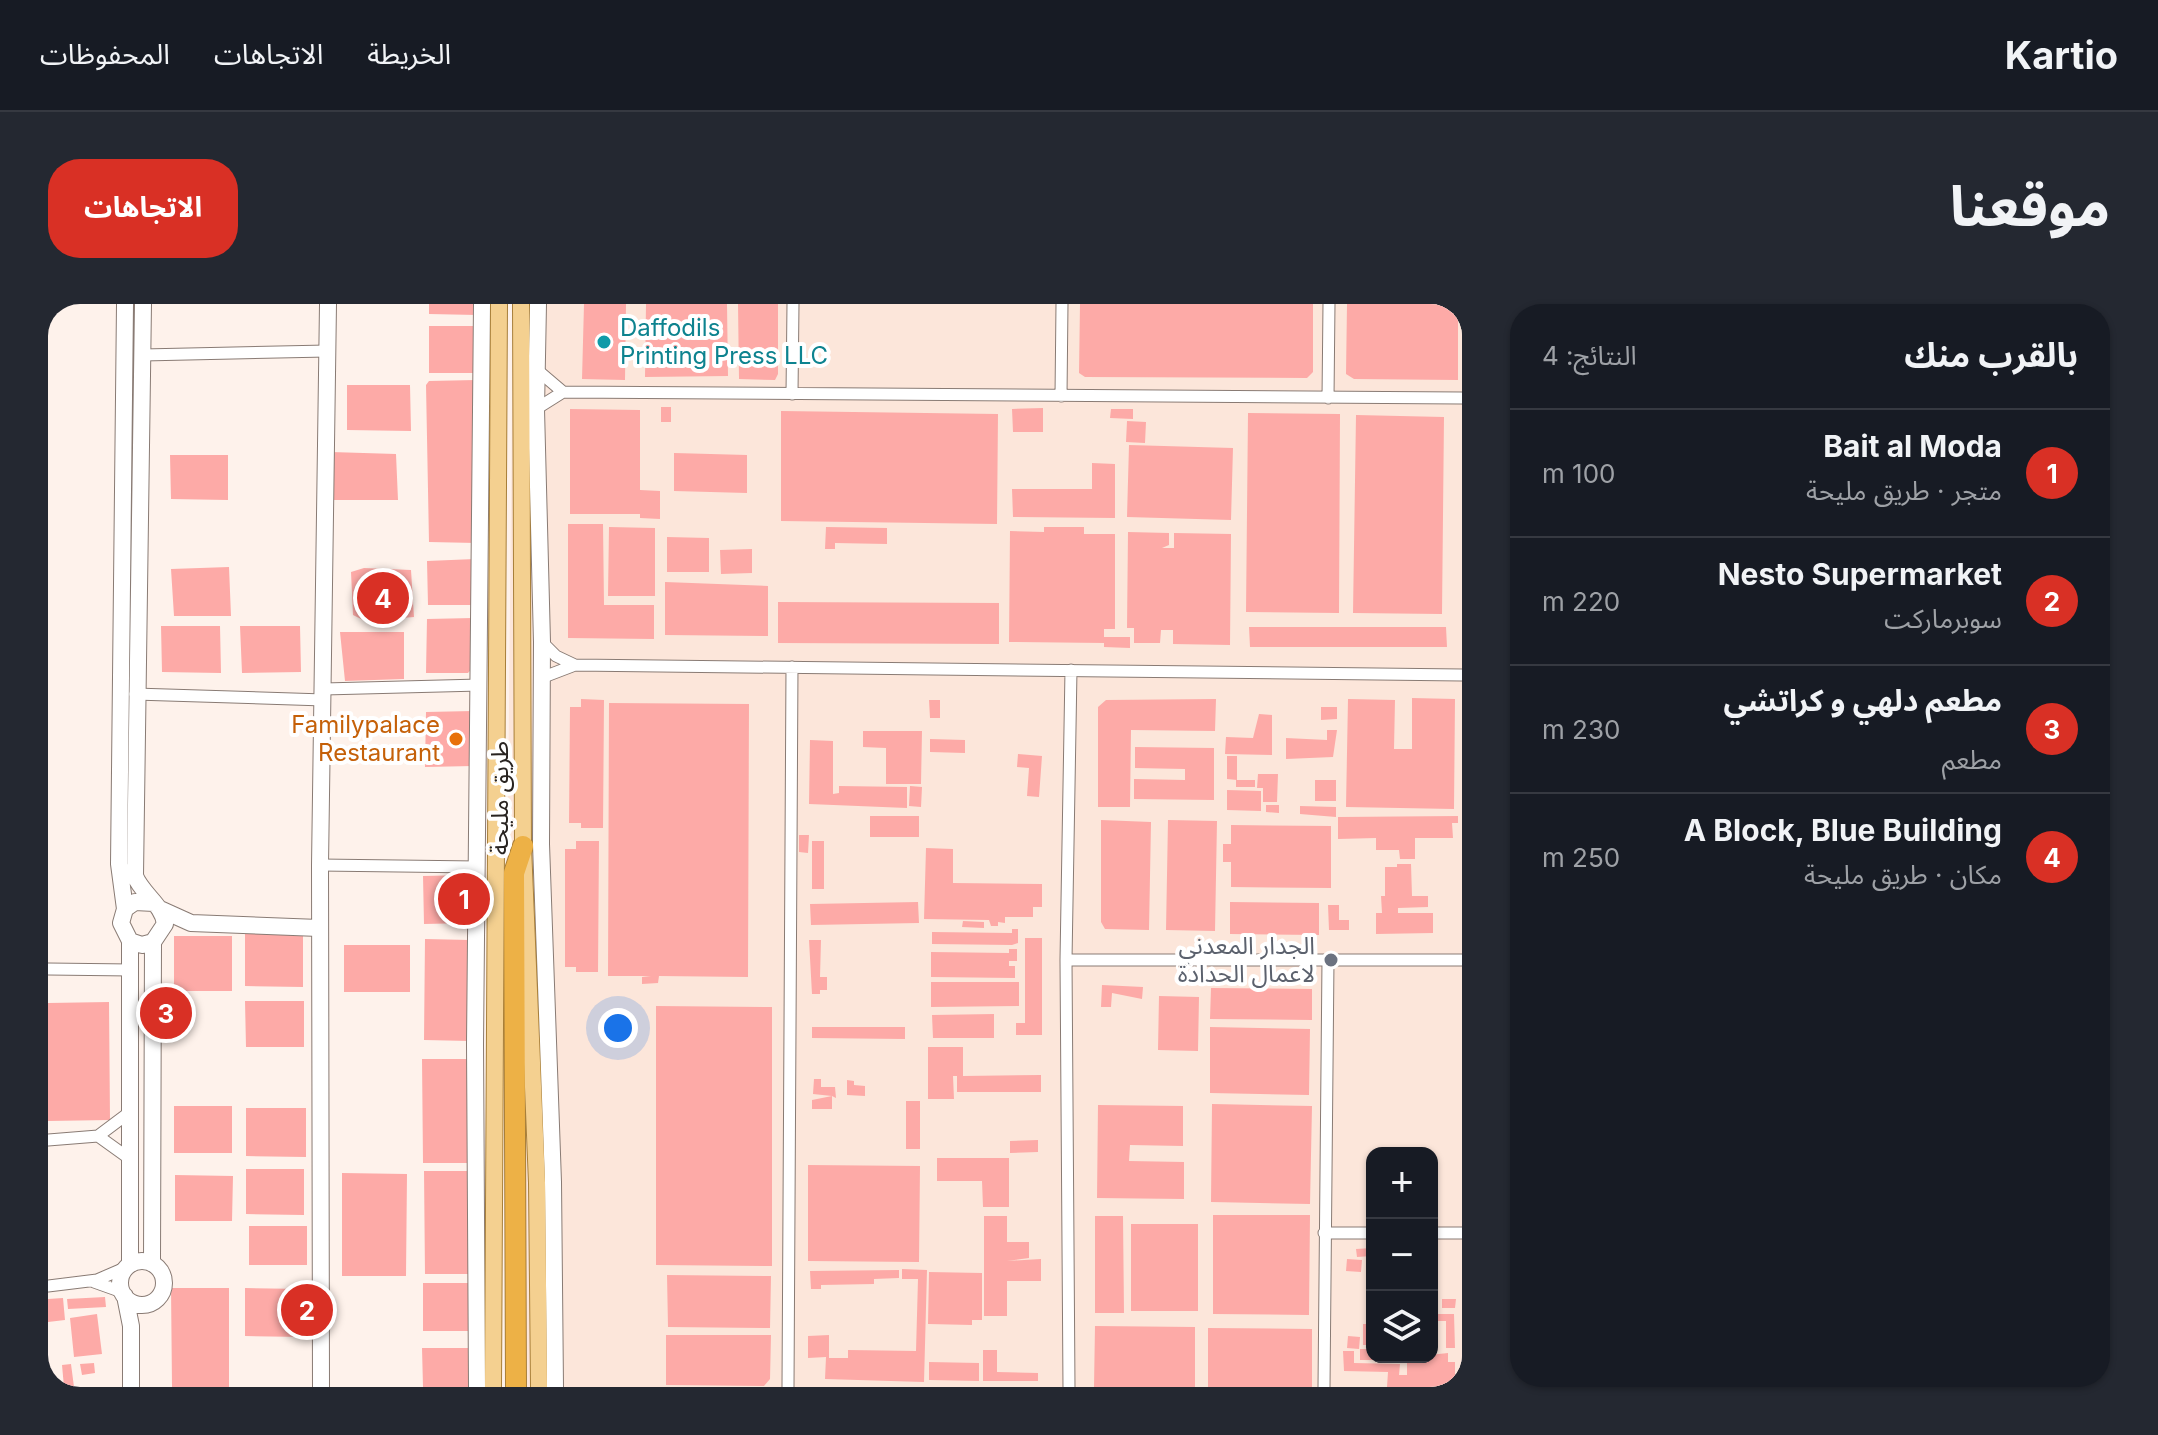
<!DOCTYPE html>
<html lang="ar">
<head>
<meta charset="utf-8">
<style>
  body { margin:0; font-family:Inter,"Noto Sans Arabic",sans-serif; background:#242831; color:#f1f3f6; direction:rtl }
  .controls { position:absolute; right:24px; bottom:24px; display:grid; overflow:hidden; border-radius:16px; box-shadow:0 2px 6px #0004 }
  .controls button { width:72px; height:72px; display:grid; place-items:center; padding:0; border:0; border-bottom:2px solid #363941; background:#171b24; color:#f1f3f6; font:40px sans-serif }
  .you { position:absolute; left:570px; top:724px; width:28px; height:28px; margin:-20px; border:6px solid #fff; border-radius:50%; background:#1a73e8; box-shadow:0 0 0 12px #1a73e833 }
  .badge { display:grid; place-items:center; width:52px; height:52px; border-radius:50%; background:#d93025; color:#fff; font-size:26px; font-weight:700 }
  .pin { position:absolute; translate:-50% -50%; border:4px solid #fff; box-shadow:0 2px 8px #0006 }
  .list { margin:0; padding:0; list-style:none }
  h2 { display:flex; justify-content:space-between; align-items:center; height:104px; margin:0; padding:0 32px; font-size:34px }
  h2 small { font-size:26px; font-weight:400; color:#9ea1a6 }
  .list li { display:grid; grid-template-columns:52px 1fr auto; gap:24px; align-items:center; box-sizing:border-box; height:128px; padding:0 32px; border-top:2px solid #363941 }
  .list b { display:block; font-size:30px; white-space:nowrap }
  .list p { margin:0; font-size:26px; white-space:nowrap; color:#9ea1a6 }
  .list em { font-size:26px; font-style:normal; color:#9ea1a6 }
  .icon { flex:none; width:44px; height:44px; fill:none; stroke:currentColor; stroke-width:2; stroke-linecap:round; stroke-linejoin:round }
  .map { position:relative; flex:none; width:1414px; height:1083px; overflow:hidden; direction:ltr; border-radius:32px }
  header { display:flex; align-items:center; gap:48px; box-sizing:border-box; height:112px; padding:0 40px; background:#171b24; border-bottom:2px solid #363941 }
  header strong { font-size:38px }
  nav { display:flex; gap:44px; margin-inline-start:auto; font-size:28px }
  .intro { display:flex; align-items:center; justify-content:space-between; box-sizing:border-box; height:192px; padding:0 48px }
  h1 { margin:0; font-size:56px }
  .button { padding:20px 36px; border-radius:32px; background:#d93025; color:#fff; font-size:28px; font-weight:700 }
  main { display:flex; gap:48px; padding:0 48px }
  aside { flex:1; background:#171b24; border-radius:32px; box-shadow:0 2px 6px #0004 }
  .map>svg:first-child { display:block }
  .built { fill:#fce6da; fill-rule:evenodd }
  .building { fill:#fdaaa7 }
  .lines { fill:none; stroke-linecap:round; stroke-linejoin:round }
  .street-casing { stroke:#897b74; stroke-width:13 }
  .secondary-casing { stroke:#897b74; stroke-width:18 }
  .primary-casing { stroke:#a87f39; stroke-width:18 }
  .highway-casing { stroke:#a87f39; stroke-width:22 }
  .street { stroke:#fff; stroke-width:11 }
  .secondary { stroke:#fff; stroke-width:16 }
  .primary { stroke:#f4d090; stroke-width:16 }
  .highway { stroke:#edb146; stroke-width:20 }
  .culture-dot { fill:#0f9aa8; stroke:#fff; stroke-width:3 }
  .food-dot { fill:#e8710a; stroke:#fff; stroke-width:3 }
  .worship-dot { fill:#6b7280; stroke:#fff; stroke-width:3 }
  .labels { text-anchor:middle; stroke-width:8; stroke-linejoin:round; paint-order:stroke }
  .culture-label { font-size:24px; fill:#0d838f; stroke:#fff; text-anchor:start }
  .food-label { font-size:24px; fill:#c56008; stroke:#fff; text-anchor:end }
  .street-label { font-size:24px; fill:#282320; stroke:#fff }
  .worship-label { font-size:24px; fill:#5b616d; stroke:#fff; text-anchor:end }
</style>
</head>
<body>
<header>
<strong>Kartio</strong>
<nav><a>الخريطة</a><a>الاتجاهات</a><a>المحفوظات</a></nav>
</header>
<div class="intro"><h1>موقعنا</h1><a class="button">الاتجاهات</a></div>
<main>
<aside>
<h2>بالقرب منك<small>النتائج: 4</small></h2>
<ul class="list">
<li><span class="badge">1</span><div><b>Bait al Moda</b><p>متجر · طريق مليحة</p></div><em>100 m</em></li>
<li><span class="badge">2</span><div><b>Nesto Supermarket</b><p>سوبرماركت</p></div><em>220 m</em></li>
<li><span class="badge">3</span><div><b>مطعم دلهي و كراتشي</b><p>مطعم</p></div><em>230 m</em></li>
<li><span class="badge">4</span><div><b>A Block, Blue Building</b><p>مكان · طريق مليحة</p></div><em>250 m</em></li>
</ul>
</aside>
<div class="map">
<svg width="1414" height="1083" viewBox="0 0 1414 1083">
  <rect width="100%" height="100%" fill="#fef2eb"/>
  <path class="built" d="M465,0H1414V1083H463L459,604ZM1324,849H1384V1053H1324Z"/>
  <path class="building" d="M381,0H429V11L381,10Z
    M536,0H578L577,76L534,75Z
    M598,0H679L680,72L597,73Z
    M690,0H730V70L727,76L691,75Z
    M1032,0H1265V68L1259,74L1037,73L1031,69Z
    M1299,0H1410V76L1306,75L1298,70Z
    M381,22H428V69H381Z
    M428,76V239L381,238L378,81L381,77Z
    M299,81H362L363,127L299,126Z
    M613,103H623V118H613Z
    M995,104V128H965L964,105Z
    M522,105L592,106V186L612,187V215L592,214V210H522Z
    M1063,105H1085V115L1062,114Z
    M733,107L950,110L949,220L733,217Z
    M1200,109L1292,110L1291,309L1198,308Z
    M1308,111L1396,113L1394,310L1305,309Z
    M1079,117L1098,118L1097,139L1078,138Z
    M1081,141L1185,144L1183,216L1079,213Z
    M283,148L348,150L350,196H283Z
    M626,149L699,151V189L626,187Z
    M122,151H180V196L123,195Z
    M1044,159L1067,160V214L965,213L964,185H1044Z
    M520,220H555L556,301H606V335L520,334Z
    M561,223L607,224V292H560Z
    M778,223L839,224V240L787,239V245H777Z
    M996,223H1036V230H1067V325H1056V333H1082V344L1056,343V339L961,338L962,227L996,228Z
    M1080,228L1121,229V241L1114,244H1126V229L1183,230L1182,341L1125,340V326H1113L1112,339H1086V324H1079Z
    M619,233L661,234V268H619Z
    M704,245V269L673,270L672,246Z
    M427,255L429,301H380L379,257Z
    M181,263L183,312H126L123,265Z
    M316,264L363,266L366,313L317,317L305,311L303,268Z
    M617,278L720,282V332L617,331Z
    M730,298L951,299V340L730,339Z
    M425,314L427,361L420,369H378L379,315Z
    M113,322H172L173,369L114,368Z
    M192,322H252L253,368L194,369Z
    M1201,323H1398L1399,343H1202Z
    M292,328H356V375L297,377Z
    M1364,394L1407,395L1406,505L1298,503L1300,395L1347,396L1346,445H1364Z
    M533,395L556,396L555,524H533V519H521L522,403H533Z
    M1168,395L1167,427L1083,426L1082,503H1050V403L1058,396Z
    M881,396H892V414H882Z
    M561,399L701,400L700,673L611,672L610,679L594,680V673L603,672H560Z
    M1273,403H1289V415L1273,416Z
    M425,407V462L377,463L378,408Z
    M1211,410L1224,411V451L1177,450L1178,433L1205,434Z
    M1279,426H1289L1285,453L1238,455V434L1279,436Z
    M815,427H874L873,480H838V444L815,443Z
    M882,435L917,436V449L882,448Z
    M762,436L785,437V490L791,489V482L859,483V504L761,500Z
    M1087,443L1166,444V496L1086,495V475L1137,476V465L1087,464Z
    M970,450L994,452L991,493L979,492L981,464L969,463Z
    M1179,452H1189V476L1179,475Z
    M1210,470H1230L1229,498H1215V484H1209Z
    M1188,476H1207V483H1188Z
    M1267,476H1288V497H1267Z
    M862,482L874,483L873,503L861,502Z
    M1179,486L1213,487V507L1179,506Z
    M1218,501H1231V509L1218,508Z
    M1252,502L1288,503V513L1252,510Z
    M822,512H871V533H822Z
    M1410,512V519H1404L1405,534H1367V555H1352L1351,546H1328V534L1290,535V513Z
    M1053,516L1103,518L1101,626L1057,625L1053,618Z
    M1120,516L1169,517L1167,627L1118,626Z
    M1183,521L1283,522V584L1183,583V558H1175V540H1183Z
    M751,531H761L760,549L751,548Z
    M528,537H551L550,668H528V663H517V545H528Z
    M764,537H776V585H764Z
    M878,544L905,545V579L994,580V603H985V613H957V619L950,618V622H943L941,616L876,615Z
    M1349,560H1363L1364,592H1380V603L1350,604V609H1385V629L1328,630V609H1334L1333,592H1337V563H1349Z
    M421,571L422,619L376,620L375,572Z
    M870,598L871,619L763,621L762,600Z
    M1182,598L1271,599V631L1182,630Z
    M1280,601H1291V616H1301V626H1281Z
    M915,617L936,618V624L914,623Z
    M964,625H970V639L964,641L884,640V628L964,629Z
    M197,627L255,628V683L197,682Z
    M126,632H184V687H126Z
    M977,634H994V731H968V719H977Z
    M377,635L422,636V737L376,736Z
    M761,636H773L772,673H779V686H772V690H764Z
    M296,641H362V688H296Z
    M961,645H969V657H961V662H967V674L883,673V648L961,649Z
    M883,678H971V702L883,703Z
    M1054,681L1095,683L1094,695L1064,689L1063,703H1053Z
    M1163,684L1264,685V716L1162,715Z
    M1111,692L1151,693L1150,747L1110,746Z
    M197,697H256V743H198Z
    M61,698L62,816L0,817V699Z
    M608,702L724,703V962L608,961Z
    M946,710V734H885L884,711Z
    M764,723H857V735L764,734Z
    M1162,723L1262,725L1261,791L1162,789Z
    M880,743H915V772L993,771V788H909V772H905L906,795H880Z
    M374,755H423V859H375Z
    M766,775H773V783H787L788,794L784,792V805H764V796L784,792L765,790Z
    M799,776L806,777V781L817,782V792L799,791Z
    M858,797H872V845H858Z
    M1164,800L1264,802L1262,900L1163,898Z
    M1050,801L1135,802V842L1082,841L1081,857L1136,858V895L1049,894Z
    M126,802H184V849H126Z
    M198,804H258V853L198,852Z
    M990,836V848L962,849V837Z
    M889,854H961V903H935L934,877H889Z
    M760,861L872,862L871,958L760,957Z
    M198,865H256V911L198,910Z
    M376,867H425L426,970H377Z
    M294,869L359,870L358,972H294Z
    M127,871L185,872L184,917H127Z
    M1165,911H1262L1261,1011L1165,1010Z
    M936,912H959V938H981V954L959,957L993,955V977H959V1012H936Z
    M1047,912H1075L1076,1009H1047Z
    M1083,920H1150V1007H1083Z
    M201,922H259V961H201Z
    M1324,944V952L1309,953L1308,945Z
    M1299,955L1314,956L1313,968L1298,967Z
    M854,965L879,966L876,1078L777,1075L778,1053L760,1054V1032L781,1031V1054H800V1046L868,1047L870,975H854Z
    M851,966V974L826,975V980L773,981V985H763L762,967Z
    M881,968L934,969V1016H924V1021L880,1020Z
    M619,971L723,972L722,1024L620,1023Z
    M375,979H424V1027H375Z
    M123,984H181V1083H124Z
    M197,984L256,985V1033L197,1032Z
    M57,993L58,1003L20,1005L19,995Z
    M15,994L17,1016L0,1018V995Z
    M1394,995H1408L1407,1004H1394Z
    M49,1010L54,1050L26,1053L22,1014Z
    M1390,1010H1406L1407,1044H1398V1017H1390Z
    M1315,1020H1324V1041H1315Z
    M1047,1022L1147,1023V1083H1046Z
    M1160,1024L1264,1025V1083H1160Z
    M618,1031H723L722,1075L716,1082L618,1081Z
    M1300,1032L1312,1033L1311,1045L1299,1044Z
    M374,1044H422L423,1083H375Z
    M1312,1045H1324V1053L1346,1056H1312Z
    M935,1046H949V1068L990,1069V1077H935Z
    M1295,1047H1306V1059L1352,1060L1351,1071H1359V1058H1363V1053L1400,1049V1058H1407V1083H1339L1340,1068L1296,1067Z
    M881,1058L931,1059V1077L881,1076Z
    M46,1059L47,1069L34,1071L32,1060Z
    M23,1060L26,1083H16L14,1061Z"/>
  <g class="lines">
    <g class="street-casing">
      <path id="street" d="M95,51L279,47
        M488,65L515,88
        M744,90L745,0
        M1013,92L1014,0
        M1280,94L1281,0
        M488,105L515,88L1414,94
        M494,338L508,352L527,361
        M493,374L527,361L1414,371
        M276,385L432,381
        M87,390L276,396
        M272,561L429,563
        M1018,656H1414
        M0,665L83,666
        M50,832L82,855
        M0,836L50,832L82,808
        M1276,929H1324
        M1384,929H1414
        M46,978L74,988
        M0,982L49,976L79,963
        M740,1083L744,363
        M1021,1083L1018,656L1023,366
        M1276,1083L1280,656"/>
    </g>
    <g class="secondary-casing">
      <path id="secondary" d="M95,0L87,572C94,590 115,601 117,620L105,638L94,641L82,637L73,619L77,605L87,598L106,599
        M490,0L488,105L494,338L493,540L505,878L507,1083
        M77,605L71,560L77,0
        M112,605L143,619L271,624
        M72 979a22 22 0 1 1 44 0a22 22 0 1 1-44 0Z
        M104,959L105,638
        M82,960V637
        M77,992L83,1022V1083
        M273,1083L272,561L280,0
        M429,1083L427,740L434,0"/>
    </g>
    <g class="primary-casing">
      <path id="primary" d="M473,0L475,542L489,879L491,1083
        M445,1083L451,0"/>
    </g>
    <g class="highway-casing">
      <path id="highway" d="M468,1083L466,569L475,542"/>
    </g>
    <use href="#street" class="street"/>
    <use href="#secondary" class="secondary"/>
    <use href="#primary" class="primary"/>
    <use href="#highway" class="highway"/>
  </g>
  <circle class="culture-dot" cx="556" cy="38" r="8"/>
  <circle class="food-dot" cx="408" cy="435" r="8"/>
  <circle class="worship-dot" cx="1283" cy="656" r="8"/>
  <g class="labels">
    <g class="culture-label">
      <text x="572" y="32">Daffodils<tspan x="572" dy="28">Printing Press LLC</tspan></text>
    </g>
    <g class="food-label">
      <text x="392" y="429">Familypalace<tspan x="392" dy="28">Restaurant</tspan></text>
    </g>
    <g class="street-label">
      <text transform="translate(452 494) rotate(-90)" y="8">طريق مليحة</text>
    </g>
    <g class="worship-label">
      <text x="1267" y="650">الجدار المعدني<tspan x="1267" dy="28">لاعمال الحدادة</tspan></text>
    </g>
  </g>
</svg>
<div class="controls">
<button>+</button>
<button>−</button>
<button><svg class="icon" aria-label="layers" viewBox="0 0 24 24"><path d="M12 4l9 5-9 5-9-5zM3 14l9 5 9-5"/></svg></button>
</div>
<div class="you"></div>
<div class="pin badge" style="left:416px;top:595px">1</div>
<div class="pin badge" style="left:259px;top:1006px">2</div>
<div class="pin badge" style="left:118px;top:709px">3</div>
<div class="pin badge" style="left:335px;top:294px">4</div>
</div>
</main>
</body>
</html>
